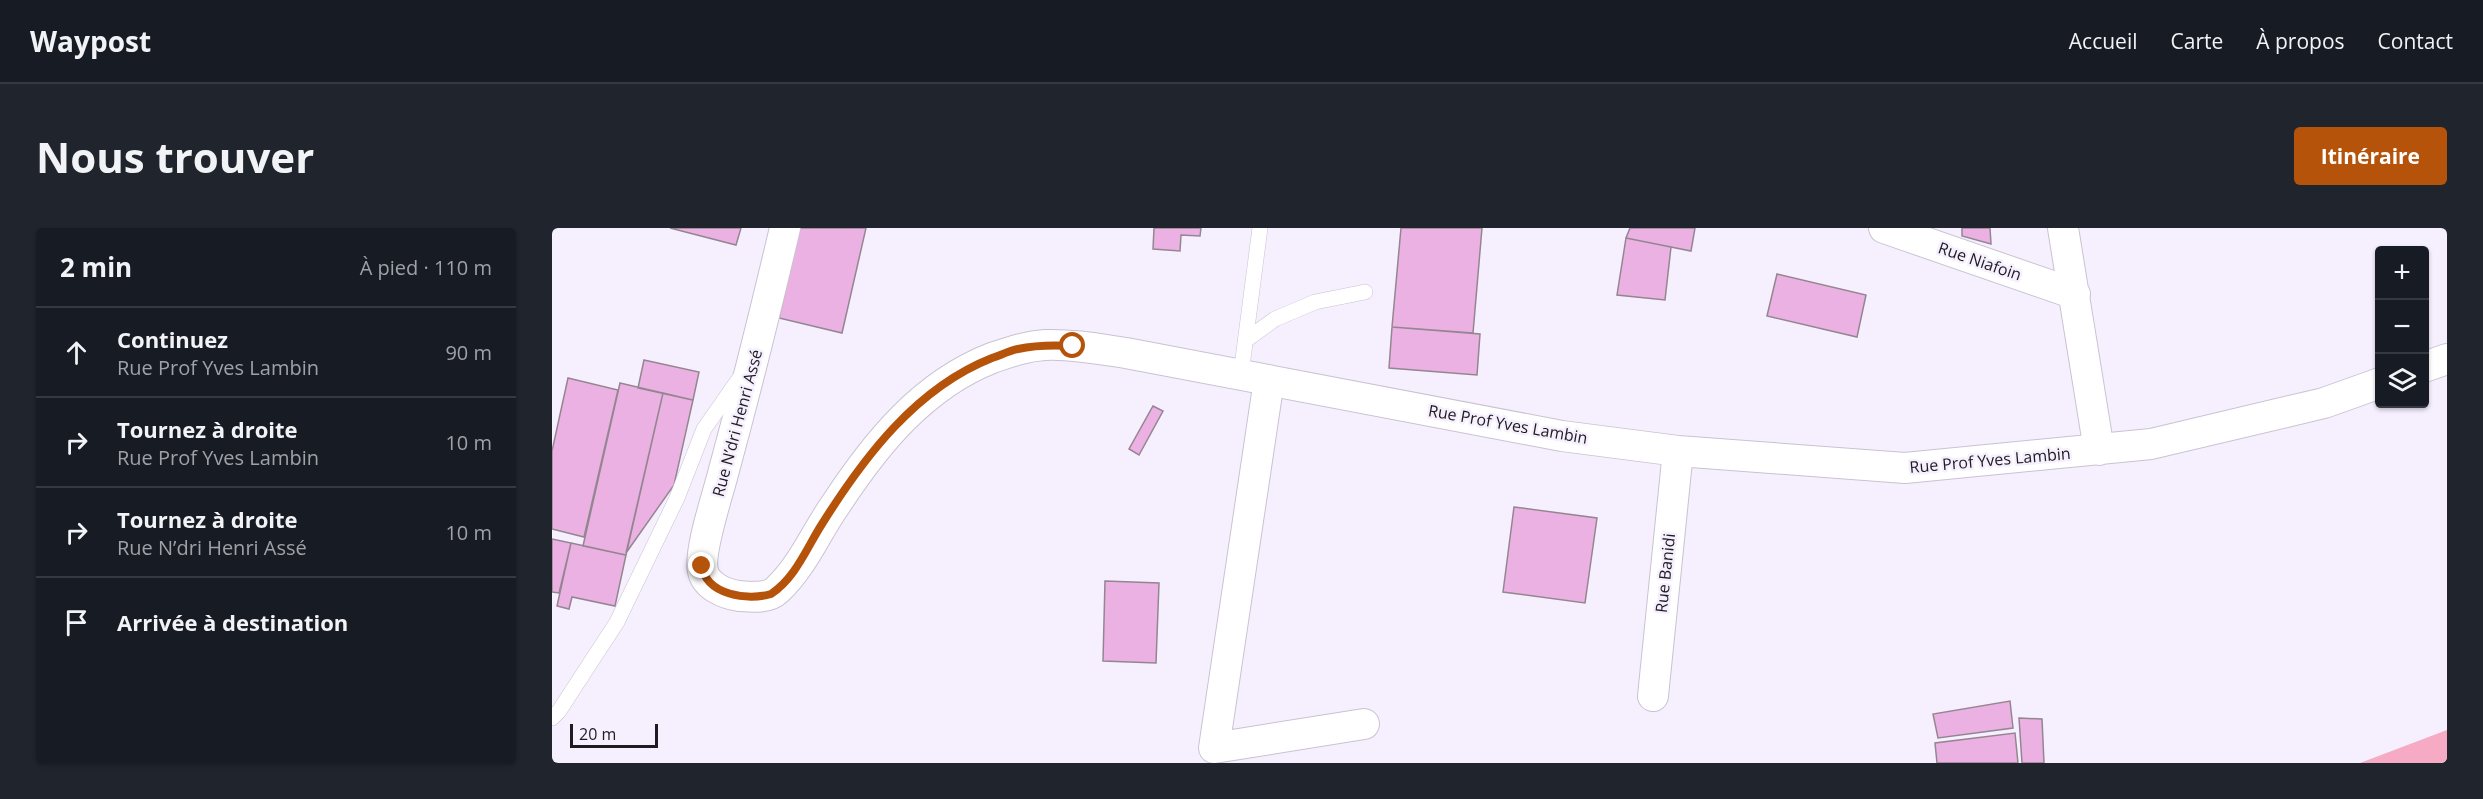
<!DOCTYPE html>
<html lang="fr">
<head>
<meta charset="utf-8">
<style>
  body { margin:0; font-family:"Open Sans",sans-serif; background:#20242c; color:#f1f3f6 }
  .controls { position:absolute; right:18px; top:18px; display:grid; overflow:hidden; border-radius:6px; box-shadow:0 2px 4px #0004 }
  .controls button { width:54px; height:54px; display:grid; place-items:center; padding:0; border:0; border-bottom:2px solid #363941; background:#171b24; color:#f1f3f6; font:30px sans-serif }
  .scale { position:absolute; left:18px; bottom:15px; width:88px; box-sizing:border-box; padding-left:6px; border:3px solid #1e1b21; border-top:0; font-size:16px; line-height:21px; white-space:nowrap; color:#1e1b21; -webkit-text-stroke:4px #f6f0fe; paint-order:stroke }
  .stop { position:absolute; width:18px; height:18px; margin:-14px; border:4px solid #b45309; border-radius:50%; background:#fff }
  .stop.end { background:#b45309; border-color:#fff; box-shadow:0 2px 6px #0008 }
  .list { margin:0; padding:0; list-style:none }
  h2 { display:flex; justify-content:space-between; align-items:center; height:78px; margin:0; padding:0 24px; font-size:26px }
  h2 small { font-size:20px; font-weight:400; color:#9ea1a6 }
  .list li { display:grid; grid-template-columns:39px 1fr auto; gap:18px; align-items:center; box-sizing:border-box; height:90px; padding:0 24px; border-top:2px solid #363941 }
  .list b { display:block; font-size:22px; white-space:nowrap }
  .list p { margin:0; font-size:20px; white-space:nowrap; color:#9ea1a6 }
  .list em { font-size:20px; font-style:normal; color:#9ea1a6 }
  .icon { flex:none; width:33px; height:33px; fill:none; stroke:currentColor; stroke-width:2; stroke-linecap:round; stroke-linejoin:round }
  .map { position:relative; flex:none; width:1895px; height:535px; overflow:hidden; border-radius:6px }
  header { display:flex; align-items:center; gap:36px; box-sizing:border-box; height:84px; padding:0 30px; background:#171b24; border-bottom:2px solid #363941 }
  header strong { font-size:28px }
  nav { display:flex; gap:33px; margin-inline-start:auto; font-size:21px }
  .intro { display:flex; align-items:center; justify-content:space-between; box-sizing:border-box; height:144px; padding:0 36px }
  h1 { margin:0; font-size:42px }
  .button { padding:15px 27px; border-radius:6px; background:#b45309; color:#fff; font-size:21px; font-weight:700 }
  main { display:flex; gap:36px; padding:0 36px }
  aside { flex:1; background:#171b24; border-radius:6px; box-shadow:0 2px 4px #0004 }
  .map>svg:first-child { display:block }
  .forest { fill:#f6aac3 }
  .building { fill:#ecb1e3; stroke:#948691; stroke-width:1.5 }
  .lines { fill:none; stroke-linecap:round; stroke-linejoin:round }
  .lane-casing { stroke:#c9c2d2; stroke-width:16 }
  .street-casing { stroke:#c9c2d2; stroke-width:32 }
  .lane { stroke:#fff; stroke-width:15 }
  .street { stroke:#fff; stroke-width:30 }
  .route { stroke:#b45309; stroke-width:8 }
  .labels { text-anchor:middle; stroke-width:5; stroke-linejoin:round; paint-order:stroke }
  .street-label { font-size:16px; fill:#1e1b21; stroke:#f6f0fe }
</style>
</head>
<body>
<header>
<strong>Waypost</strong>
<nav><a>Accueil</a><a>Carte</a><a>À propos</a><a>Contact</a></nav>
</header>
<div class="intro"><h1>Nous trouver</h1><a class="button">Itinéraire</a></div>
<main>
<aside>
<h2>2 min<small>À pied · 110 m</small></h2>
<ul class="list">
<li><svg class="icon" aria-label="ahead" viewBox="0 0 24 24"><path d="M12 20V5M6 11l6-6 6 6"/></svg><div><b>Continuez</b><p>Rue Prof Yves Lambin</p></div><em>90 m</em></li>
<li><svg class="icon" aria-label="right" viewBox="0 0 24 24"><path d="M7 20v-9h11M14 6l5 5-5 5"/></svg><div><b>Tournez à droite</b><p>Rue Prof Yves Lambin</p></div><em>10 m</em></li>
<li><svg class="icon" aria-label="right" viewBox="0 0 24 24"><path d="M7 20v-9h11M14 6l5 5-5 5"/></svg><div><b>Tournez à droite</b><p>Rue N’dri Henri Assé</p></div><em>10 m</em></li>
<li><svg class="icon" aria-label="arrive" viewBox="0 0 24 24"><path d="M6 21V4h12l-3 4 3 4H6"/></svg><div><b>Arrivée à destination</b></div></li>
</ul>
</aside>
<div class="map">
<svg width="1895" height="535" viewBox="0 0 1895 535">
  <rect width="100%" height="100%" fill="#f6f0fe"/>
  <path class="forest" d="M1895,502V535H1808Z"/>
  <path class="building" d="M118,0H189L184,17Z
    M247,0H314L290,105L227,90Z
    M602,0H649L648,8L629,7L628,23L601,21Z
    M849,0H930L921,105L840,99Z
    M1078,0H1143L1139,23L1074,10Z
    M1410,0H1438L1439,16L1410,8Z
    M1074,10L1119,19L1113,72L1065,67Z
    M1225,46L1314,67L1305,109L1215,88Z
    M840,99L928,106L925,147L837,140Z
    M92,132L147,144L141,172L86,160Z
    M16,150L66,162L32,309L0,301V223Z
    M68,155L111,165L74,327L31,318Z
    M111,165L141,172L122,257L74,325Z
    M601,178L611,183L587,227L577,221Z
    M962,279L1045,290L1033,375L951,364Z
    M0,311L19,315L7,365L0,364Z
    M19,315L74,327L63,378L20,369L17,381L5,378Z
    M553,353L607,355L604,435L551,433Z
    M1458,473L1461,500L1386,510L1381,486Z
    M1467,490L1490,491L1492,535H1470Z
    M1463,505L1466,535H1385L1383,515Z"/>
  <g class="lines">
    <g class="lane-casing">
      <path id="lane" d="M694,112L723,91L763,74L813,64
        M689,146L708,0
        M0,490L7,483L65,394L125,270L152,201L187,151"/>
    </g>
    <g class="street-casing">
      <path id="street" d="M233,0C214,81 194,161 172,242C167,263 146,324 151,343C154,358 173,366 187,368C199,369 216,371 225,362C251,338 264,304 284,276C324,215 371,157 440,130C458,124 474,118 493,117C520,116 547,121 574,125L1010,208L1126,223L1353,240L1599,216L1772,175L1828,155
        M1332,0L1523,66
        M1511,0L1547,222
        M1872,139L1895,131
        M717,152L662,520L812,496
        M1101,468L1126,223"/>
    </g>
    <use href="#lane" class="lane"/>
    <use href="#street" class="street"/>
  </g>
  <g class="lines">
    <path class="route" d="M150,338C154,367 196,373 219,366C244,349 254,321 270,296C312,229 364,160 440,130C449,127 457,123 466,121C484,117 502,117 521,118"/>
  </g>
  <g class="labels">
    <g class="street-label">
      <text transform="translate(1428 33) rotate(19)" y="6">Rue Niafoin</text>
      <text transform="translate(185 195) rotate(-75)" y="6">Rue N’dri Henri Assé</text>
      <text transform="translate(956 196) rotate(10)" y="6">Rue Prof Yves Lambin</text>
      <text transform="translate(1438 232) rotate(-5)" y="6">Rue Prof Yves Lambin</text>
      <text transform="translate(1113 345) rotate(-84)" y="6">Rue Banidi</text>
    </g>
  </g>
</svg>
<div class="controls">
<button>+</button>
<button>−</button>
<button><svg class="icon" aria-label="layers" viewBox="0 0 24 24"><path d="M12 4l9 5-9 5-9-5zM3 14l9 5 9-5"/></svg></button>
</div>
<div class="scale">20 m</div>
<div class="stop" style="left:521px;top:118px"></div>
<div class="stop end" style="left:150px;top:338px"></div>
</div>
</main>
</body>
</html>
